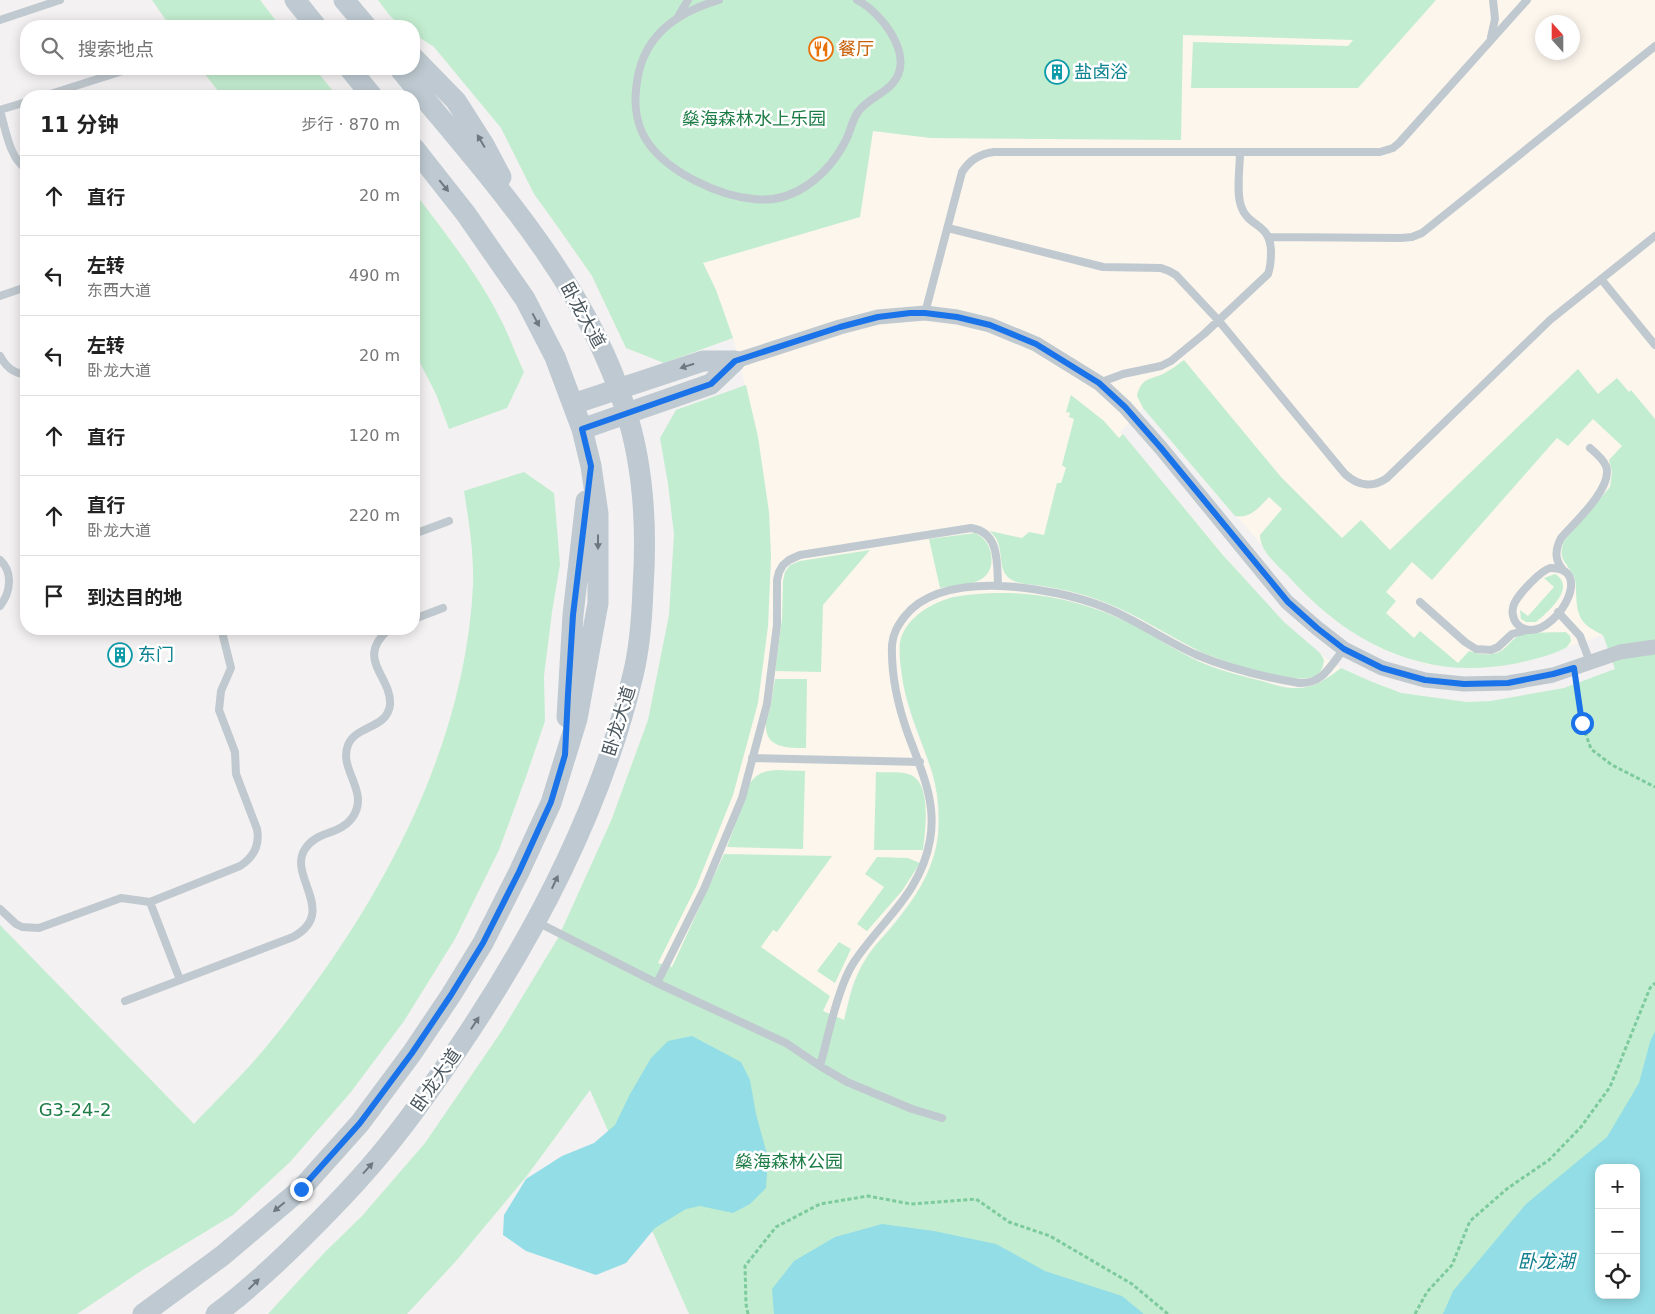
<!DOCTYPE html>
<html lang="zh">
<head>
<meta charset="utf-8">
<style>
  body { margin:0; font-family:"DejaVu Sans","Noto Sans SC",sans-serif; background:#f2f2f2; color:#222 }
  .controls { position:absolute; right:15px; bottom:15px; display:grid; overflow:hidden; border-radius:10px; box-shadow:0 2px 12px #0003 }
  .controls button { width:45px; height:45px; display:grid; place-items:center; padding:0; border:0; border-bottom:1px solid #e0e0e0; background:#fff; color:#222; font:25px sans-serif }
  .compass { position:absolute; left:1535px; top:15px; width:45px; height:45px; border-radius:50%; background:#fff; box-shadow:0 2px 12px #0003; rotate:339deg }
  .stop { position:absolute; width:15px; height:15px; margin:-11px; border:4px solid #1a73e8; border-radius:50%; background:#fff }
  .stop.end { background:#1a73e8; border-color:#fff; box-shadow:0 1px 5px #0008 }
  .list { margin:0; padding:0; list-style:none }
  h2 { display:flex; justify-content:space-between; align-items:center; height:65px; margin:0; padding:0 20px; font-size:21px }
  h2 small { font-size:16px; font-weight:400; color:#767676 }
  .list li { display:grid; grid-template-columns:32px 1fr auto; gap:15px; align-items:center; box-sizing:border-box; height:80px; padding:0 20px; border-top:1px solid #e0e0e0 }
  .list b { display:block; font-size:19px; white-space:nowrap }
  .list p { margin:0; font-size:16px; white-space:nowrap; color:#767676 }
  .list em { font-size:16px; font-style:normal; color:#767676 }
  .icon { flex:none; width:28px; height:28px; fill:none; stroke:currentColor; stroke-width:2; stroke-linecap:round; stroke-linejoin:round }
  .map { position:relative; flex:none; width:1655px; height:1314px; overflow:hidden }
  .search { position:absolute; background:#fff; box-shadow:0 2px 12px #0003; left:20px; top:20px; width:400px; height:55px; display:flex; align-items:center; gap:12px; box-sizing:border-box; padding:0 18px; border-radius:20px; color:#767676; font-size:19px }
  .panel { position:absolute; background:#fff; box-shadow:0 2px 12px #0003; left:20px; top:90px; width:400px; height:545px; border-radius:20px }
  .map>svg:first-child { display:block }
  .commercial { fill:#fcf6ed; fill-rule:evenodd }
  .green { fill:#c3edd0; fill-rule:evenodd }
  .water { fill:#93dde7; fill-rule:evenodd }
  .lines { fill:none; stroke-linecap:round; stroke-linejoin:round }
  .path { stroke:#7dca9d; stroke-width:3; stroke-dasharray:4 2.5; stroke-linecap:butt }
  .lane { stroke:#c0c9cf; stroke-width:8 }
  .street { stroke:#c0c9cf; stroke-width:15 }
  .secondary { stroke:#bec9d1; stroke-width:21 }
  .oneway { fill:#6d7880 }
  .route { stroke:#1a73e8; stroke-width:6 }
  .labels { text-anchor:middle; stroke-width:5; stroke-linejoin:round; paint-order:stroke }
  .food-label { font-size:18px; fill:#c56008; stroke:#fff; text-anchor:start }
  .culture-label { font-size:18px; fill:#0d838f; stroke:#fff; text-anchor:start }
  .park-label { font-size:18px; fill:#1d7c45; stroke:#fff }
  .street-label { font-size:18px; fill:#4a565e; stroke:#fff }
  .water-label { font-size:19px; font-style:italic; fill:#14808f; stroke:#fff }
</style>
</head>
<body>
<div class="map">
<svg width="1655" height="1314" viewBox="0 0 1655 1314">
  <rect width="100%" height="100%" fill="#f3f1f1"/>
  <path class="commercial" d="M1389,0H1655V472L1593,630L1603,635L1523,662L1490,668L1429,665L1381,649L1333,619L1298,587L1143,408L1120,432L1223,554L1284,623L1320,654L1341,668L1313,687L1292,688L1239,676L1199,662L1136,626L1102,611L1065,600L1008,593L975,594L950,597L900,661L903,684L910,714L932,773L937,794L938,835L934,855L926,877L916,895L867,956L858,973L851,987L844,1020L809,1005L658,963L696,887L733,795L768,625L771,557L769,512L758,437L733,338L716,290L703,263L860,217L873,131L931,138L1180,140L1183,35ZM1542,22H1572V52H1542Z"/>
  <path class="green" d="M152,0H260L280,26H170Z
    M378,0H1436L1358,88H1191L1193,42L1348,46L1353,40L1183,35L1181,140L931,138L873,131L860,217L703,263L716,290L733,338L664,363L626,348L592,276L560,230L534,194L501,128L434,47L414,34V26C394,26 389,14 378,0Z
    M201,69H315L337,96H222Z
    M414,192C446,234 481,278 504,326C511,341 517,357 524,372L507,408L449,429L436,394L414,351Z
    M1184,360L1281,477L1342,538L1361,520L1390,550L1578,369L1598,394L1617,378L1629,392L1631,390L1655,419V1314H689L590,1090L526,1177L456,1261L407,1314H268L325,1252L362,1216L425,1143L501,1032L558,938L611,821L648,720L669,615L674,534L668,484L660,438L676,410L746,385L758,437L769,512L771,557L768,626L758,703L733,795L696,887L658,963L672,967L724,854L832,856L777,932L773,930L761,947L830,996L823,1011L844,1020C850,997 853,978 867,957C873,947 882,938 890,929C913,901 934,872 938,835C940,814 938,792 932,772C921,737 905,707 901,669C900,661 899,651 900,642C904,623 922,609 939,602C957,594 977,594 996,593C1045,592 1092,604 1135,626C1156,637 1176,651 1198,661C1218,670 1241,676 1262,681C1272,684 1283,688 1293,688C1314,689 1325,680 1341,668L1370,681L1401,693L1467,702L1491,701L1564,688L1615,669L1603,635C1580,624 1577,617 1576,592C1576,587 1576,581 1574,577C1567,561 1557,561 1564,541L1610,487L1612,472L1609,460L1622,446L1593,419L1568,446L1557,438L1432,580L1412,562L1386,592L1396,601L1386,613L1414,638L1420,631L1458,663L1469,651C1481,655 1496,657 1506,647C1510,643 1513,639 1518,636C1532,631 1551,633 1566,632L1570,636L1571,641L1567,647C1554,655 1528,661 1513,664C1423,681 1348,643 1289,577C1278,565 1260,552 1260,535L1282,509L1269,497C1259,507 1251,519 1235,516L1143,408L1137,396C1141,378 1149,380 1163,374C1171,370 1177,365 1184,360ZM1599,1168H1636V1295H1599Z
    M1071,395L1104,421L1119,438L1123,434L1222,554L1284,622L1320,653L1324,660C1323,670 1319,677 1308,678C1285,682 1221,661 1199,651C1167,635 1138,615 1104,602C1084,594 1063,589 1042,586C1033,584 1021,585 1012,580C998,572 1003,556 998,543C997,538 993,535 990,531L1022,538L1029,532L1044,535L1057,483H1061L1066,468L1062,465L1074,419L1069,417L1070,413L1066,412Z
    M524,472L554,493L560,564L552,612L544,676L545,721L527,774L499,850L455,939L404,1021L351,1092L290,1162L233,1215L144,1269L77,1314H0V925L194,1124C217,1099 244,1074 266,1047C372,918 465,756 473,585C474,553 469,523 464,491Z
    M975,533C985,538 989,544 991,554C996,586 962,585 940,588L929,539Z
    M870,550L823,605L821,672L775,671L782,619L783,581L785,572L790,565L800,561Z
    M1555,574C1577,587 1548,612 1536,622H1526L1521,619L1520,610L1528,616L1554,587L1544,578Z
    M775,679H807L806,748C791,748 767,749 766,728C765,722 768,716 770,709C772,699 773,689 775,679Z
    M776,770L805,771L803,849L727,847L750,783C758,773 764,771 776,770Z
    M876,772C886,773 898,771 908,774C933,780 925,832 923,850H874Z
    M877,857L908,858L920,863L902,891L867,931L857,924L884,887L865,874Z
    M839,942L851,949L835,983L817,971Z"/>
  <path class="water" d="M1655,1031V1314H1443L1453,1291L1526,1204L1607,1137L1639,1083L1650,1042ZM1599,1168H1636V1295H1599Z
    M692,1036L741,1062L750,1080L756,1114L768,1158L766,1188L750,1204L733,1213L700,1206L686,1209L655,1228L626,1263L596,1275L526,1251L503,1235L504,1215L526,1179L562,1156L594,1143L615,1125L630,1094L651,1058L668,1041Z
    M882,1224L934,1231L996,1244L1045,1271L1122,1296L1144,1314H774L772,1289L794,1261L835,1237Z"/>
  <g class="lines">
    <path class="path" d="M1576,681L1582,723L1591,749L1612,765L1655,787
      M748,1314L746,1304L745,1266L776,1227L820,1204L868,1196L911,1204L976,1199L1009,1222L1050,1236L1132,1284L1168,1314
      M1415,1314L1427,1292L1452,1265L1470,1221L1508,1188L1549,1160L1581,1127L1610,1087L1650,988L1655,983"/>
    <path class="lane" d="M719,0C672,14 640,39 636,90C634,109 638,129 649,144C670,173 719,196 754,199C795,204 829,174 846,140C851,130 852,120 858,112C868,98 883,95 893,83C916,56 881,12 857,0
      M679,15L688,0
      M0,20L60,0
      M1491,37L1495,19L1493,0
      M44,96L129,69
      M0,110L26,102
      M0,111C6,130 9,157 26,169
      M948,228L1103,267L1161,268L1169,271L1176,275L1219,321L1345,474C1358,486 1373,488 1387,478L1550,320L1655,236
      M1269,237L1401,238L1412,237L1422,233L1655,46
      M1601,279L1655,345
      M0,296L26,287
      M925,313L962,172C970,160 979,154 994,152H1380L1393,148L1399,143L1527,0
      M0,356C6,367 13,373 26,375
      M1099,383L1123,374L1161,366L1171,361L1204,334L1268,274C1271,266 1271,260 1271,251C1270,222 1248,228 1241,206C1236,192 1240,167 1240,152
      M414,534L449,521
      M0,560C13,572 11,592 0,606
      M1550,568C1594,567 1560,629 1531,630C1526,630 1521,628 1517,624C1512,618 1511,609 1515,602C1520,593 1540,571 1550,568Z
      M1564,571C1554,560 1555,550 1561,538C1574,523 1614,487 1606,466C1603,459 1596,453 1590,448
      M1420,602L1465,642L1476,649L1491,650L1498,647L1512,634L1527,630
      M1558,612L1580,636L1590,662
      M414,619L443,608
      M752,758L920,762
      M150,902L180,980
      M0,909L16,924L22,927L39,928L121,898L150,902L240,866C254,857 260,845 257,829L236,774L235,752L219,710L221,691L231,668L223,636L224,629
      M537,922L657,983L786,1043L820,1066L847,1082L912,1109L942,1118
      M657,983L704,889L742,798L767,704L777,625V580L779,572L783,565L789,560L800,555L971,528C1000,532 997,564 998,586
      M125,1001L293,937C339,912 287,876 305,849C316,831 340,835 352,818C371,792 338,770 348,745C356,725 387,729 390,705C392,675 354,660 389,629
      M820,1066C828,1037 838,986 854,962C882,920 921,893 930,840C937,802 921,769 908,734C898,706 891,675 892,645C893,633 898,625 905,616C944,568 1054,587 1104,607C1137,620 1165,641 1197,655C1230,669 1264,677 1299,683C1323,684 1330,666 1344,649"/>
    <path class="street" d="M735,361L840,327L878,317L925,313L957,317L990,325L1036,344L1099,383L1125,407L1161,448L1287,602L1317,628L1344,649L1382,668L1425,680L1464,684L1508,683L1553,675L1620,652L1655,647"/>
    <path class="secondary" d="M295,0L316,26
      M344,0L366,26
      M414,58L456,101L484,145L501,177
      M350,69L372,96
      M573,404L703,361H735
      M582,429L711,384L735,361
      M567,717L573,615L586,501
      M143,1314L222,1256L301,1189L360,1123L412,1053L451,995L483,943L519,872L551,803L577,719L598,603V514L591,466L582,429L555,357L525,299L466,214L414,148
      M216,1314C242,1295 265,1274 288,1252C323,1218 358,1183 388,1145C419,1107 446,1067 473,1026C543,919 603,801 633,675C640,647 642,617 643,588C647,528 644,466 625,408C584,277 485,173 400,69"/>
  </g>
  <defs><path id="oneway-solid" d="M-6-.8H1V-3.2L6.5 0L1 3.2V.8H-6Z" transform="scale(1.25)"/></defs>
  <g class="oneway">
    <use href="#oneway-solid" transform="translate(481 141) rotate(-121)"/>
    <use href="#oneway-solid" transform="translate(444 186) rotate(51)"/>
    <use href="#oneway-solid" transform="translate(536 320) rotate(62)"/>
    <use href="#oneway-solid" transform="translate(687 366) rotate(162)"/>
    <use href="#oneway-solid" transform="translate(598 542) rotate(90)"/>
    <use href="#oneway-solid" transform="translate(555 882) rotate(-65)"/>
    <use href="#oneway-solid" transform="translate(475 1023) rotate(-57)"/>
    <use href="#oneway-solid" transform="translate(368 1168) rotate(-48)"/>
    <use href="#oneway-solid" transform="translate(279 1207) rotate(140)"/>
    <use href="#oneway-solid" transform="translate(254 1284) rotate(-44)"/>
  </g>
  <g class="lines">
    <path class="route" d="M301,1189L360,1123L412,1053L451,995L483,943L519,872L551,802L565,755L568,694L573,615L591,466L582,429L711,384L735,361L840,327L878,317L910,313H925L957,317L990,325L1036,344L1099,383L1125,407L1161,448L1288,602L1317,628L1344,649L1382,668L1425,680L1464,684L1508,683L1553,674L1574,668L1582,723"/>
  </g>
  <defs>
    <g id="restaurant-ring" transform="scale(1.25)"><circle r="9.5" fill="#fff" stroke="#e8710a" stroke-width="1.5"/><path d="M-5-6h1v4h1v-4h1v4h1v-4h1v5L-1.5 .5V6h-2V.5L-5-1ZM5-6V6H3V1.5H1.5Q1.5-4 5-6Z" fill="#e8710a"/></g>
    <g id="building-ring" transform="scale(1.25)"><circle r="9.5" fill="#fff" stroke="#0f9aa8" stroke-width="1.5"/><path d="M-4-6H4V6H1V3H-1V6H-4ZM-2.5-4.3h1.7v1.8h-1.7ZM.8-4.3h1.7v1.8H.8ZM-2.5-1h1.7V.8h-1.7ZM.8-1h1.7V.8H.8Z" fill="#0f9aa8"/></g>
  </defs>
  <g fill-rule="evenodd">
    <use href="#restaurant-ring" x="821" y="49"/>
    <use href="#building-ring" x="1057" y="72"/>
    <use href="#building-ring" x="120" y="655"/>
  </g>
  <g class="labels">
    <g class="food-label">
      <text x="838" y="55">餐厅</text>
    </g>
    <g class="culture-label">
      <text x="1074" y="78">盐卤浴</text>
      <text x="138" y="661">东门</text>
    </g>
    <g class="park-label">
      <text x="754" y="125">燊海森林水上乐园</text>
      <text x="75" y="1116">G3-24-2</text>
      <text x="789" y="1168">燊海森林公园</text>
    </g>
    <g class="street-label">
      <text transform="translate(583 315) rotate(61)" y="6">卧龙大道</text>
      <text transform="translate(619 721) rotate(-73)" y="6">卧龙大道</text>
      <text transform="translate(436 1080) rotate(-55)" y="6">卧龙大道</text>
    </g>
    <g class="water-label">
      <text x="1546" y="1268">卧龙湖</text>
    </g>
  </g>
</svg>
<div class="controls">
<button>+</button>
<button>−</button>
<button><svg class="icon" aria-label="locate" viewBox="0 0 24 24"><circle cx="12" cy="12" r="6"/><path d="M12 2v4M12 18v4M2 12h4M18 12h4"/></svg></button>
</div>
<svg class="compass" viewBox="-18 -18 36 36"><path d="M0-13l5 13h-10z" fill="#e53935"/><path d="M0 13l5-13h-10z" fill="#767676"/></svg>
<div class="stop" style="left:1582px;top:723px"></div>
<div class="stop end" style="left:301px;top:1189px"></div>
<div class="search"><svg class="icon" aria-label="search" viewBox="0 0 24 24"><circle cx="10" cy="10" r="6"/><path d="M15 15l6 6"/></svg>搜索地点</div>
<section class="panel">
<h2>11 分钟<small>步行 · 870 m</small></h2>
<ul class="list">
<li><svg class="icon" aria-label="ahead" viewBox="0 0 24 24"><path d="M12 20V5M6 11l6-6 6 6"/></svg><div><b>直行</b></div><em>20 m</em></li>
<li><svg class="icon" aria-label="left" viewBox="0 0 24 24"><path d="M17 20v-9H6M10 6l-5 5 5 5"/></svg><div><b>左转</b><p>东西大道</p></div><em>490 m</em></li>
<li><svg class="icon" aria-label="left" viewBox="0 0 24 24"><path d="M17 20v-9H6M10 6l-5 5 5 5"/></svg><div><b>左转</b><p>卧龙大道</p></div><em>20 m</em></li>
<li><svg class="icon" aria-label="ahead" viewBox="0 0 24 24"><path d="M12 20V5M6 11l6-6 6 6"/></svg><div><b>直行</b></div><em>120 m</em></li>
<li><svg class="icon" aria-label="ahead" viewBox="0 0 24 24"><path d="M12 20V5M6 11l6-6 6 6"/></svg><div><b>直行</b><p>卧龙大道</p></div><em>220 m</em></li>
<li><svg class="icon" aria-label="arrive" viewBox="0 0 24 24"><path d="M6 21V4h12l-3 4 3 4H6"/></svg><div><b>到达目的地</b></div></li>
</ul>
</section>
</div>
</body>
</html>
